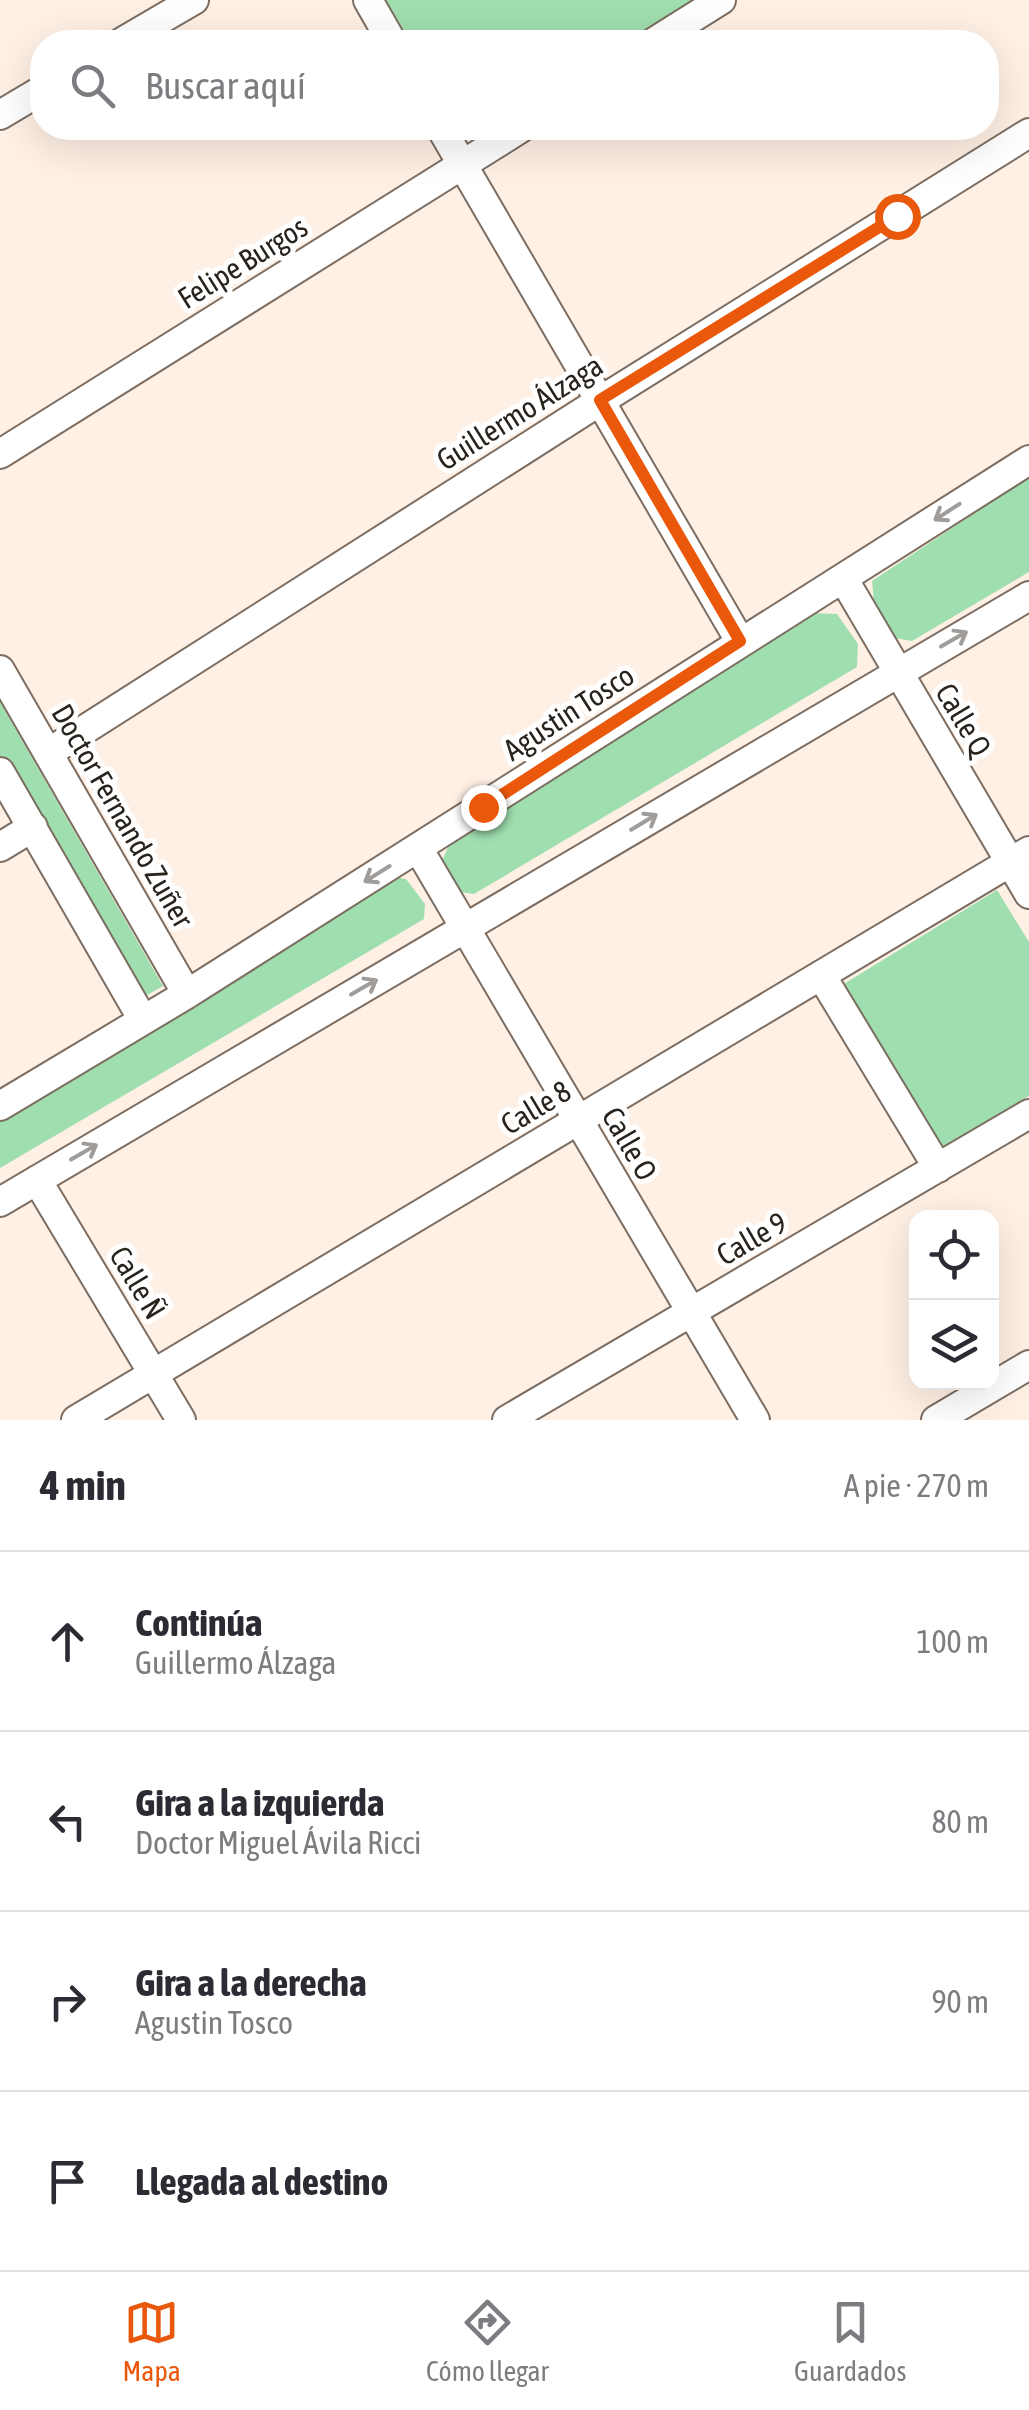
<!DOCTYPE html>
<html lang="es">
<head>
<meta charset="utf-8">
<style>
  body { margin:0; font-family:"Asap Condensed",sans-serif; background:#f7f7f7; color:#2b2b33 }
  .controls { position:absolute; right:30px; bottom:30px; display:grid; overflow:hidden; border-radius:20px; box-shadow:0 10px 40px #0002 }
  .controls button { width:90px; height:90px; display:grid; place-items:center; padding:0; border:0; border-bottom:2px solid #e1e1e2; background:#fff; color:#2b2b33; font:50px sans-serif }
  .stop { position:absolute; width:30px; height:30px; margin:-22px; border:8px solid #ea580c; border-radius:50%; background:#fff }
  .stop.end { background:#ea580c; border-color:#fff; box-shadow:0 2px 10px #0008 }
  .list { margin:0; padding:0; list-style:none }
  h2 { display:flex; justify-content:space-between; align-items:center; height:130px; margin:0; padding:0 40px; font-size:42px }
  h2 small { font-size:32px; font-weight:400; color:#7c7c81 }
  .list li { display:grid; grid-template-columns:65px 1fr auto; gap:30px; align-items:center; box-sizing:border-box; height:180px; padding:0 40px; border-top:2px solid #e1e1e2 }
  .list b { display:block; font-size:38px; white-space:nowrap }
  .list p { margin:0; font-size:32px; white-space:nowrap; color:#7c7c81 }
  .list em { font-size:32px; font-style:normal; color:#7c7c81 }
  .icon { flex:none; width:55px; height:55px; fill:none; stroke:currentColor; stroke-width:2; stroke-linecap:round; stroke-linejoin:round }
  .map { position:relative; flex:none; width:1029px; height:1420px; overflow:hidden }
  .search { position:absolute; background:#fff; box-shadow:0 10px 40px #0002; left:30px; right:30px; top:30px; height:110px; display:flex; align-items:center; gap:25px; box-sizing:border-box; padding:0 35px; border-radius:40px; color:#7c7c81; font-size:38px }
  .sheet { height:850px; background:#fff }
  nav { display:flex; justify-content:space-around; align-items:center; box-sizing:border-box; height:140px; border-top:2px solid #e1e1e2; background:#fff; font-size:28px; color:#7c7c81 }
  nav a { display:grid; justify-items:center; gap:5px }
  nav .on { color:#ea580c }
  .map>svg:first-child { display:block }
  .green { fill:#9fdeae }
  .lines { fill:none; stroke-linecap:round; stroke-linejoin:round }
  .street-casing { stroke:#7d6d61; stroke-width:32 }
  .street { stroke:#fff; stroke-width:28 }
  .oneway { stroke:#9f9c9a }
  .route { stroke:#ea580c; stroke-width:12 }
  .labels { text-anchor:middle; stroke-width:10; stroke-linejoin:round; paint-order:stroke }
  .street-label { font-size:30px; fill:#29231e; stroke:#fff }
</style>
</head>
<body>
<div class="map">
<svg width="1029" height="1420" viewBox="0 0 1029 1420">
  <rect width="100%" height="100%" fill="#fff0e5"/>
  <path class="green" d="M386,0H696L629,42H411Z
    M1029,477V572L912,641L894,638L874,603L872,581Z
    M810,613L837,614L858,644L857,667L474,894L460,892L441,863L450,843Z
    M0,702L163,986L142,998L0,757Z
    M390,876L406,879L425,904L424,919L0,1168V1119Z
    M997,890L1029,942V1096L944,1149L842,985Z"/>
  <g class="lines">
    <g class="street-casing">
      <path id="street" d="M368,0L392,42
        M122,42L194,0
        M654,42L721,0
        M0,115L42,90
        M441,128L740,641
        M0,454L521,128
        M843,578L1029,894
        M0,670L187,994
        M48,753L600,401L1029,133
        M0,772L143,1020
        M0,847L33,827
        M418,848L755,1420
        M821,975L938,1168
        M0,1106L187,994L1029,460
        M37,1180L181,1420
        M0,1202L1029,596
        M76,1420L1029,851
        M507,1420L1029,1114
        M936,1420L1029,1365"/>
    </g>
    <use href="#street" class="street"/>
  </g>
  <defs><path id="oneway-shaft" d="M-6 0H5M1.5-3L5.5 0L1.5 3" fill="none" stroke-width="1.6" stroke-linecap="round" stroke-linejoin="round" transform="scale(2.5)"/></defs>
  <g class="oneway">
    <use href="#oneway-shaft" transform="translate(947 512) rotate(147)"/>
    <use href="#oneway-shaft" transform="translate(954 639) rotate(-30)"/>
    <use href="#oneway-shaft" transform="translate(644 822) rotate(-31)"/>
    <use href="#oneway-shaft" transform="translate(377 874) rotate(148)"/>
    <use href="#oneway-shaft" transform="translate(364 987) rotate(-30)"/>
    <use href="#oneway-shaft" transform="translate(84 1152) rotate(-30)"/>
  </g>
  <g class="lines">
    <path class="route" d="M483,807L740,641L600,400L897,216"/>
  </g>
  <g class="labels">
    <g class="street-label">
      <text transform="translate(243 263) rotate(-32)" y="10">Felipe Burgos</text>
      <text transform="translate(520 413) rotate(-32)" y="10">Guillermo Álzaga</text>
      <text transform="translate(569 713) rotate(-33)" y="10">Agustin Tosco</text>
      <text transform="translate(963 720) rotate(59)" y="10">Calle Q</text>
      <text transform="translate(122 816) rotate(60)" y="10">Doctor Fernando Zuñer</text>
      <text transform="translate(536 1108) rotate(-31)" y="10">Calle 8</text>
      <text transform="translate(629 1144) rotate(60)" y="10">Calle O</text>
      <text transform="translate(752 1239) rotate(-30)" y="10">Calle 9</text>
      <text transform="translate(137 1283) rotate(59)" y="10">Calle Ñ</text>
    </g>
  </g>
</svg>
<div class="controls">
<button><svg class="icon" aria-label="locate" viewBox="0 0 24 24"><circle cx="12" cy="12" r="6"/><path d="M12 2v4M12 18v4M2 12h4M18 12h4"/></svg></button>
<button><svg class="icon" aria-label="layers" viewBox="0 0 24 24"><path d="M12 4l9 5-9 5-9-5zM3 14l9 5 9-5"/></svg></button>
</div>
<div class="stop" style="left:897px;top:216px"></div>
<div class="stop end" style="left:483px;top:807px"></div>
<div class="search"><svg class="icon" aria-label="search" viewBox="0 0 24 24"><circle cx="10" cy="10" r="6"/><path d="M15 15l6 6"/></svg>Buscar aquí</div>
</div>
<section class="sheet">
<h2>4 min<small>A pie · 270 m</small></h2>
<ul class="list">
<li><svg class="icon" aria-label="ahead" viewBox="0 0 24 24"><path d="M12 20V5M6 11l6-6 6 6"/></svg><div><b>Continúa</b><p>Guillermo Álzaga</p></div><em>100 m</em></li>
<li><svg class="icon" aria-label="left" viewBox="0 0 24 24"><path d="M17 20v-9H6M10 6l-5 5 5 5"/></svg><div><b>Gira a la izquierda</b><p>Doctor Miguel Ávila Ricci</p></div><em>80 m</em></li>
<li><svg class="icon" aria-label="right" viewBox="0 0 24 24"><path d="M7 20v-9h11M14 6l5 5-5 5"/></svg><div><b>Gira a la derecha</b><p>Agustin Tosco</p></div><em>90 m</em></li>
<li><svg class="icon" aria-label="arrive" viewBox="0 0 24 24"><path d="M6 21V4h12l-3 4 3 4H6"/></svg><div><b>Llegada al destino</b></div></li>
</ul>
</section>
<nav>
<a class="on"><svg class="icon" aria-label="map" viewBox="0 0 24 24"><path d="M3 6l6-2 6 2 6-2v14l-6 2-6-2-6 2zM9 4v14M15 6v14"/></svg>Mapa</a>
<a><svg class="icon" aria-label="directions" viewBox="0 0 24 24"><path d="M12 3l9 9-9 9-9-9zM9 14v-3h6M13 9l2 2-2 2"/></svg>Cómo llegar</a>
<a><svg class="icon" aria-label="saved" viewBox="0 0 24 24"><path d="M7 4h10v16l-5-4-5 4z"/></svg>Guardados</a>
</nav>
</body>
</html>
